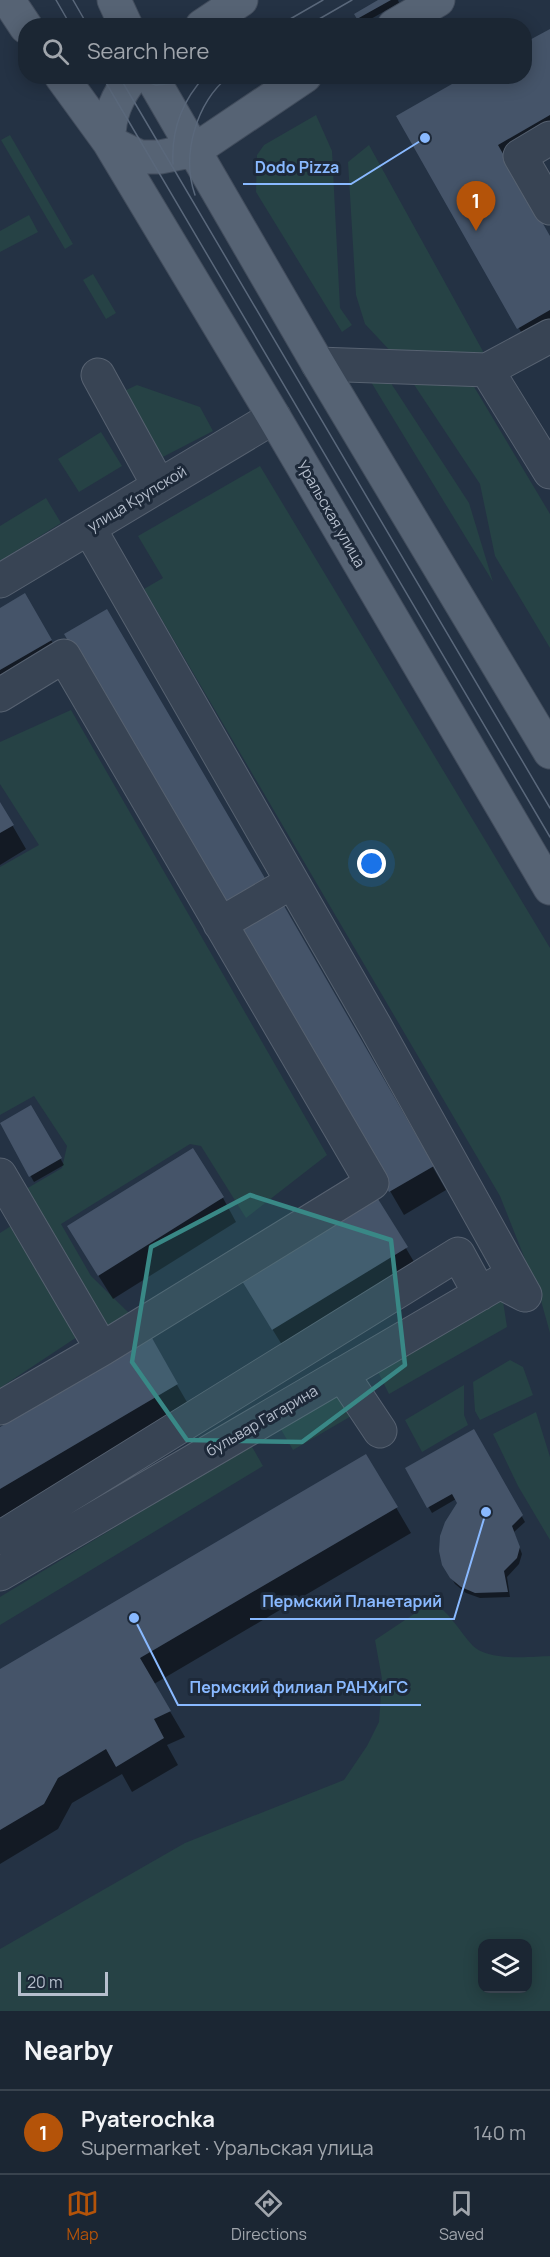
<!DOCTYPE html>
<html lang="en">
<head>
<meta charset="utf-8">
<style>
  body { margin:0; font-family:Manrope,sans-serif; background:#242e3b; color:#f1f3f6 }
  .controls { position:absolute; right:18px; bottom:18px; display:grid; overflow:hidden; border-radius:12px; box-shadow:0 3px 15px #0003 }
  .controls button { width:54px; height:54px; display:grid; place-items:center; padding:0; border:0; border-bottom:2px solid #39434e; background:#1b2633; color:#f1f3f6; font:30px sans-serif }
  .scale { position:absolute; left:18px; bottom:15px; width:90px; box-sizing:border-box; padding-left:6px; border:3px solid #b6bfcd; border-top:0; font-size:16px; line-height:21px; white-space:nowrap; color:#b6bfcd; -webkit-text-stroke:4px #1d2939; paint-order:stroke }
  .you { position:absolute; left:372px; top:864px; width:21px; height:21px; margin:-15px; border:4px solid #fff; border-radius:50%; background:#1a73e8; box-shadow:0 0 0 9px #1a73e833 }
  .badge { display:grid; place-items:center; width:39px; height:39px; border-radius:50%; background:#b45309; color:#fff; font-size:20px; font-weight:700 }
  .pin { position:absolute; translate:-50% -50px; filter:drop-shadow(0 2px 3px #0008) }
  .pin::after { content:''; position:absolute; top:32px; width:21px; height:18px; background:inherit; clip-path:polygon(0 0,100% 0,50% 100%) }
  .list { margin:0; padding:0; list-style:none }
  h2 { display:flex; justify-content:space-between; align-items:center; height:78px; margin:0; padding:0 24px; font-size:26px }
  h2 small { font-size:20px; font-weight:400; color:#a0a5ac }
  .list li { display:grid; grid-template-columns:39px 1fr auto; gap:18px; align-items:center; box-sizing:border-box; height:84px; padding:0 24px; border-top:2px solid #39434e }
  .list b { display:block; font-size:22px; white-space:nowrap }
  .list p { margin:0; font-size:20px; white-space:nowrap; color:#a0a5ac }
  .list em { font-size:20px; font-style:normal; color:#a0a5ac }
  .icon { flex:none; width:33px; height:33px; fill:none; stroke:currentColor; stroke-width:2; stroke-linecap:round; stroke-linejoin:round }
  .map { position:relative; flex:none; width:550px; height:2011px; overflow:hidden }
  .search { position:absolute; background:#1b2633; box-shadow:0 3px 15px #0003; left:18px; right:18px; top:18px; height:66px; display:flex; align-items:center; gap:15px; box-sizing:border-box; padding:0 21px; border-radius:24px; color:#a0a5ac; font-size:22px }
  .sheet { height:162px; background:#1b2633 }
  nav { display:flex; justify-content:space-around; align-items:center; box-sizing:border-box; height:84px; border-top:2px solid #39434e; background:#1b2633; font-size:16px; color:#a0a5ac }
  nav a { display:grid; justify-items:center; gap:3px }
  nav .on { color:#b45309 }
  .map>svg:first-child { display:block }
  .green { fill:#264245; fill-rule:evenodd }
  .shadow { fill:#0007 }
  .building { fill:#455469 }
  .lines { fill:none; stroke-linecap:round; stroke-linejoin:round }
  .minor-casing { stroke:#576271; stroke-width:35 }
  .major-casing { stroke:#424d5d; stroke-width:35 }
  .minor { stroke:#384454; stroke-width:33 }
  .major { stroke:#566374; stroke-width:33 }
  .tram { stroke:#5a687b; stroke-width:1.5 }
  .marked { fill:#398886; fill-opacity:0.2; stroke:#398886; stroke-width:4.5; stroke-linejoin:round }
  .labels { text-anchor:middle; stroke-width:6; stroke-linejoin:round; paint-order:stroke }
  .street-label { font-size:15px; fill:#b6bfcd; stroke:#1d2939 }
  .leader { fill:none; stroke:#89b9ff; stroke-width:2 }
  .callout-dot { fill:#89b9ff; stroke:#1d2939; stroke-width:2 }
  .callout-label { font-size:16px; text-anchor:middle; font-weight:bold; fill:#89b9ff; stroke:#1d2939; stroke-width:6; stroke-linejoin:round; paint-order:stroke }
</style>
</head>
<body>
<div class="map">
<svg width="550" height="2011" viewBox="0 0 550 2011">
  <rect width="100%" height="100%" fill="#243244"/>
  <path class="green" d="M316,115L332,151L340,308L352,325L342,332L256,192L257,155L264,145Z
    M10,135L73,244L65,249L1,140Z
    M369,145L490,364L395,356L365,324L356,295L348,162Z
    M29,215L38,232L0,252V231Z
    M93,274L116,313L106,319L83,280Z
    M385,374L469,503L493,582L371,382Z
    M407,374L470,380L550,514V648L495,556L480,484Z
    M137,385L200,407L213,431L159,459L120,393Z
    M101,432L122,466L79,492L58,459Z
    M260,466L550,948V1333L540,1297L500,1196L144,589L163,578L138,536Z
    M46,498L61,523L0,561V526Z
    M71,710L327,1155L246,1218L201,1146L190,1144L61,1224L91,1276L130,1314L99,1333L26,1189L62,1168L67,1146L34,1096L0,1115V867L39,845L0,784V742Z
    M14,1224L77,1337L0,1388V1233Z
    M502,1295L507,1327L389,1394L376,1368Z
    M510,1360L523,1367L533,1395L480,1420L475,1411L473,1382Z
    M464,1385V1415L468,1425L422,1452L405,1420Z
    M339,1391L353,1415L293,1450L279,1426Z
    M536,1412L550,1457V1540L518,1486L493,1434Z
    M251,1445L263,1466L0,1625V1597Z
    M432,1602C450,1612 459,1631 473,1646C488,1661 530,1657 550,1656V2011H0V1949L185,1843L344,1780L367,1746L379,1722L382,1679L375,1640ZM482,1944H528V1988H482Z"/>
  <path class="shadow" d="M381,0H398L399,3L362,24L356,14Z
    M550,30V137L506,162L550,239V332L528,344L398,117L524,76Z
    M25,595L65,664L0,702V610Z
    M0,804L26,849L0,865Z
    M282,906L446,1190L404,1215L239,931Z
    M31,1107L64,1165L34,1182L1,1124Z
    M223,1198L236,1222L113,1299L83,1251Z
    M378,1201L420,1272L287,1353L258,1306Z
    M151,1340L191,1409L0,1521V1429Z
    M473,1431L525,1522L514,1532L522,1554L519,1564L507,1577L510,1597L480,1598L466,1593L455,1584L448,1571L459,1503L456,1499L432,1513L407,1469Z
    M366,1456L411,1533L154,1684L185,1737L167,1745L178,1765L132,1792L122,1774L72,1803L58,1829L0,1864V1671Z"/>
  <path class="building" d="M378,0H391L357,19L354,14Z
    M550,29V115L498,145L550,236V310L517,329L396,116L466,76H524V43Z
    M25,593L52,640L0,670V608Z
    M107,609L266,880L223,905L64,634Z
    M0,802L14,825L0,833Z
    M283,904L434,1166L389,1192L237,931Z
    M31,1105L62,1158L29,1177L0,1123Z
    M193,1148L224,1197L98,1276L67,1226Z
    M378,1199L408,1247L272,1330L242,1281Z
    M152,1338L178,1384L0,1489V1427Z
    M474,1429L523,1515L512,1526L520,1547L517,1558L504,1571L508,1592L475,1593L461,1587L450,1578L442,1565L439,1551L440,1536L445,1522L457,1503L452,1494L427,1508L405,1468Z
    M366,1454L398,1507L140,1658L171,1711L154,1719L164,1738L116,1767L106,1749L58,1778L44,1804L0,1830V1669Z"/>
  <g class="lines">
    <g class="minor-casing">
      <path id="minor" d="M550,138L520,156L550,208
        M318,364L487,370L550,336
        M487,370L550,472
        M98,375L159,486
        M89,528L375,1026L525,1295
        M0,581L274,417
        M0,695L64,656L372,1183L102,1349L0,1408
        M220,924L292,882
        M0,1175L102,1349
        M342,1374L380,1431
        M0,1538L458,1254L480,1294
        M0,1574L500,1282L525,1295"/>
    </g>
    <g class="major-casing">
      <path id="major" d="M8,0L26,27
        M114,0L126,26
        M202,26L241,0
        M394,26L438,0
        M61,76L109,142L274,417L550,888
        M151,76L318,364L550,752
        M109,142L140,157H160L195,150L305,76
        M109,142C108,116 117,96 133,76"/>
    </g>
    <use href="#minor" class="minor"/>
    <use href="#major" class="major"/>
    <path class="tram" d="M56,0L71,26
      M73,0L88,26
      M278,26L323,0
      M307,26L352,0
      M102,76L550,837
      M119,76L550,808
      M128,76L156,85L201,81
      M173,164C171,130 182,101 205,76
      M195,195C181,155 196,103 229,76"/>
  </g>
  <path class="marked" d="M250,1195L391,1240L405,1365L302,1442L187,1440L132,1362L151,1247Z"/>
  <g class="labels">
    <g class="street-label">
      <text transform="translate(137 499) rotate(-31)" y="5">улица Крупской</text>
      <text transform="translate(331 514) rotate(60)" y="5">Уральская улица</text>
      <text transform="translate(262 1421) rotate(-30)" y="5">бульвар Гагарина</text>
    </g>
  </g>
  <path class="leader" d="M425 138L351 184H243M486 1512L454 1619H250M134 1618L178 1705H421"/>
  <g class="callout-dot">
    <circle cx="425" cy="138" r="6"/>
    <circle cx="486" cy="1512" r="6"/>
    <circle cx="134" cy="1618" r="6"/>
  </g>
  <g class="callout-label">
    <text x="297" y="173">Dodo Pizza</text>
    <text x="352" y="1607">Пермский Планетарий</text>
    <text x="299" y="1693">Пермский филиал РАНХиГС</text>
  </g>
</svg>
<div class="controls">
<button><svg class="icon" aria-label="layers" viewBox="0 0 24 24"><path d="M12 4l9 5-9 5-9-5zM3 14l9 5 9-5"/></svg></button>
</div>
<div class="scale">20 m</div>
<div class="you"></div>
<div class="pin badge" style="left:476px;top:231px">1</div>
<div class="search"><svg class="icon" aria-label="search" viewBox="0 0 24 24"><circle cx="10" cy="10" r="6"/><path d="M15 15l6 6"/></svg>Search here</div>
</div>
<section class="sheet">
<h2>Nearby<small></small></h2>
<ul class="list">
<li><span class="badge">1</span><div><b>Pyaterochka</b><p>Supermarket · Уральская улица</p></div><em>140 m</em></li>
</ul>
</section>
<nav>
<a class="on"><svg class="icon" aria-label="map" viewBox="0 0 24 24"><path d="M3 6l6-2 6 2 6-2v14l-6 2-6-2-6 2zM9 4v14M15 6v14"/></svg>Map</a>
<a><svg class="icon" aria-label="directions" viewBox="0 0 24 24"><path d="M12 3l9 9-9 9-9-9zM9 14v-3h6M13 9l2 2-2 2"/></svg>Directions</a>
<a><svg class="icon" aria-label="saved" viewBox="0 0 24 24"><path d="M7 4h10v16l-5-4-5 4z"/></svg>Saved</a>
</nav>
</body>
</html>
